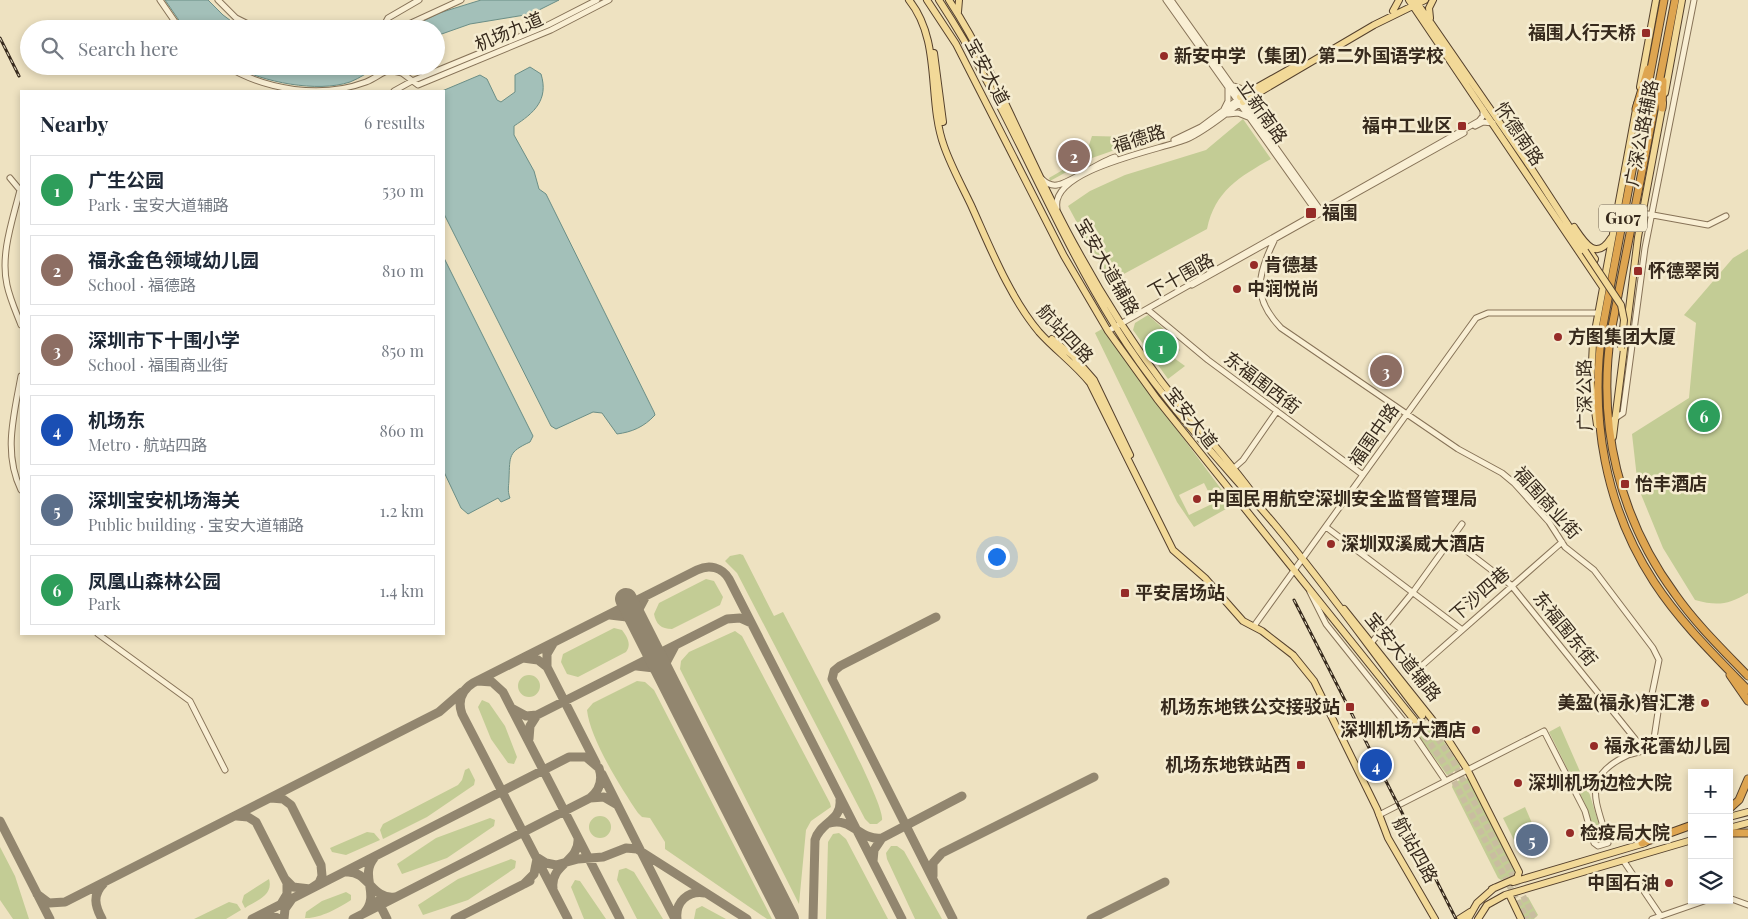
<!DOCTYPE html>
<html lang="en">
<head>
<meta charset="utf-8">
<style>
  body { margin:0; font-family:"Playfair Display","Noto Sans SC",serif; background:#f6f6f7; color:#1f2937 }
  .controls { position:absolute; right:15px; bottom:15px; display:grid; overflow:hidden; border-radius:0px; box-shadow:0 2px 8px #0003 }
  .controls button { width:45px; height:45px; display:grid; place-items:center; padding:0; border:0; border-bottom:1px solid #e0e1e3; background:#fff; color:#1f2937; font:25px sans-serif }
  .you { position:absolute; left:996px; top:556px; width:18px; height:18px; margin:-12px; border:4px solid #fff; border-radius:50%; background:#1a73e8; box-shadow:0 0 0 8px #1a73e833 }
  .badge { display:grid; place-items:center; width:32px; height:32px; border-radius:50%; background:#0f766e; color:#fff; font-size:16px; font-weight:700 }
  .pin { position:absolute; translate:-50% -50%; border:2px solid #fff; box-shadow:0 1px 5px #0006 }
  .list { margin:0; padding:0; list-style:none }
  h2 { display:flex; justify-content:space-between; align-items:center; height:65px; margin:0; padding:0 20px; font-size:21px }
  h2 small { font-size:16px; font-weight:400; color:#747a83 }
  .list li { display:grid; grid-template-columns:32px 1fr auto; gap:15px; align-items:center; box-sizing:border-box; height:70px; margin:0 10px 10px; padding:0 10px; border:1px solid #e0e1e3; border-radius:0px }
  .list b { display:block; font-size:19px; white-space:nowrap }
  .list p { margin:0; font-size:16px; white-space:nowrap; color:#747a83 }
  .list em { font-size:16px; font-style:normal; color:#747a83 }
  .icon { flex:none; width:28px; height:28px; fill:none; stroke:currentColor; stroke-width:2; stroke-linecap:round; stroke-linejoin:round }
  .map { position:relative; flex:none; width:1748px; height:919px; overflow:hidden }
  .search { position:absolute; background:#fff; box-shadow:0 2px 8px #0003; left:20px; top:20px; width:425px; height:55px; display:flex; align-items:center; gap:12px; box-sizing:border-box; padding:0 18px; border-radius:28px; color:#747a83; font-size:19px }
  .panel { position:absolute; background:#fff; box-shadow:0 2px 8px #0003; left:20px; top:90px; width:425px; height:545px; border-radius:0px }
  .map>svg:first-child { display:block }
  .green { fill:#c3cc95; fill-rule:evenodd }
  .water { fill:#a3c0b9; stroke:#6b8e86 }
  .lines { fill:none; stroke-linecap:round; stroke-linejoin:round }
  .taxiway { stroke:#92866f; stroke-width:9 }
  .runway { stroke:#92866f; stroke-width:22 }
  .major-tunnel { stroke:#c9bda0; stroke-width:6; stroke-dasharray:6 3; stroke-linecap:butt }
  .minor-casing { stroke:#877358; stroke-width:7 }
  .major-casing { stroke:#55412d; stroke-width:8 }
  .highway-casing { stroke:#55412d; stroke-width:9 }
  .minor { stroke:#f9efd4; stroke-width:5 }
  .major { stroke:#f2d998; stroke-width:6 }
  .highway { stroke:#dea550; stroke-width:7 }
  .rail-casing { stroke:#372a1d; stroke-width:3 }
  .rail { stroke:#f5ecd0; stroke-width:1; stroke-dasharray:4; stroke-linecap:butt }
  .major-bridge-casing { stroke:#55412d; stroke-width:8; stroke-linecap:butt }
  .major-bridge { stroke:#f2d998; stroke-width:6 }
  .poi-dot { fill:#962c28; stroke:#f5ecd0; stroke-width:2 }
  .labels { text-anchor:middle; stroke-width:5; stroke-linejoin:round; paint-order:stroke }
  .shield { fill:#f5ecd0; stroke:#706453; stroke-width:1 }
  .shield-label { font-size:16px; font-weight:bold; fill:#372a1d }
  .street-label { font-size:18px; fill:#372a1d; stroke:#f5ecd0 }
  .poi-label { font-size:18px; font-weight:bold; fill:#372a1d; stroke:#f5ecd0; text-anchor:start }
</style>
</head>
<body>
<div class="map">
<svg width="1748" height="919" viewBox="0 0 1748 919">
  <rect width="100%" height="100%" fill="#eee2c1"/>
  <path class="green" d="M1243,119L1271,159C1239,177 1215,191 1207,229L1109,282L1068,206L1090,191L1125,175L1206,150Z
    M1092,136L1133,137L1129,145L1092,158L1050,181L1049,178L1085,157Z
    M1748,249V593C1728,605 1717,606 1695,600L1663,548L1638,487L1632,434L1689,398L1696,323L1684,315L1733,258Z
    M1148,315L1177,341L1174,344L1180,350L1174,358L1185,366L1168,379L1133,330L1135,323Z
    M1102,329L1233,505L1194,527L1177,502L1095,333ZM1204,483L1214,503L1189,515L1179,495Z
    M740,554L743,555L774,616L783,612C797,639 886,803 882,820L877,824H870L865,819L737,573L725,561L730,556Z
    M706,579L714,581L723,597L720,605L672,629C661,629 656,624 654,614L659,603Z
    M614,628L622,630C627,637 632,644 626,652L578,677L567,674L561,662L563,654Z
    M735,631L742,636L830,803L831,807L811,821L806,830L799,904L680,669L681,661L689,652Z
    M518 686a11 11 0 1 1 22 0a11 11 0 1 1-22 0Z
    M637,681L645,682L654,690L772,919H767L665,849V842L650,818L642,817L638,813C621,788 590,739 587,710L593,703Z
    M482,700L489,703L505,726L517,757L514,764L508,763L491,739L478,707Z
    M1433,725L1460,766L1459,769L1447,775L1418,735Z
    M1560,726L1589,792L1604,841L1596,842L1586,806L1549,732Z
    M469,768L475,780L474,785L427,817L383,839L380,830L383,824L458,785L462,780L465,770Z
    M1465,778L1468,779L1476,793L1516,875L1501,880L1498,878L1452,787L1453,783Z
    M1525,807L1535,830L1514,840L1503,818Z
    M589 827a11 11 0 1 1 22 0a11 11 0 1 1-22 0Z
    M490,818L495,820L494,826L447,858L402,874L397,864L436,838Z
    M367,832L374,833L380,840L346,855L332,852L330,848Z
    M839,833L846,839L888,919H826L828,842L833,834Z
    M891,846H897L904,851L942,919H915L887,859L886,853Z
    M0,847L15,876L29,919H13L0,900Z
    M511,859L516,861L515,868L468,900L423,915L418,905L458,879Z
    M626,868L634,872L663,919H637L617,880L619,870Z
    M269,879C274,896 255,901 245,908L242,902L244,895Z
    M575,880L580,881L606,919H584L571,887Z
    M346,892L351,895V900C339,908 319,919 305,918L306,912L322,901Z
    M1528,897L1538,915L1534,919H1522L1516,901Z
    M229,902L237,904L241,910L226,919H194Z
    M702,906L726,919H694L696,909Z"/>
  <path class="water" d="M165,0H208L223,15L242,29H185Z
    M481,0H559L531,14L470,24L436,36V29H407L439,13Z
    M233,66H377C369,72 360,78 350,82C317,93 263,82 233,66Z
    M530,67L541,74C549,100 534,113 514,126V135L534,171L539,189L546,194L654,412L655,415C644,427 632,432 617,434L602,413L593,412L556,429L551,426L444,214L442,91L480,75L487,79L497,100L501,102L515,92V75Z
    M444,258L533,436L530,442C508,452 510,456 509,478C509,486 507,490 510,498L501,502L498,498L468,514L461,508L444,472Z"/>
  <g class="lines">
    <path class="taxiway" d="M610,615L627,617L642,631
      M936,617L840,666L834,671L832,679L953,919
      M641,628L638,611L646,596
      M554,642L547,654V667L596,763
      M523,658L538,660L547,667
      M637,666L654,668L668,682
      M667,680L666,663L675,646
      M478,681L492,682L503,692L620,919
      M513,709L526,716L537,715L727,619L740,618L751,623
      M529,739L530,726L537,715
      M602,774L675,919
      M271,798L283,799L291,805L321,865L322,876L319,883L310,889L293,887L285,879
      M237,816L248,817L256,822L287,883V894L281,904
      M0,821L50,919
      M830,823C852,817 860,841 882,838
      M538,858L546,863L556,865L578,859L603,857L626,848L637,849L747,919
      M873,861L874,850L882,838L962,796
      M346,872C369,870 371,900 395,897
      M933,876V863L942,853L1094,777
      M524,884L534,874L537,859
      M553,888C550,864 580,862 578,838
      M37,894L49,903L65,902L439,712L462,692
      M378,901L387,919
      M364,913C381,895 359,876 374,858
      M261,915H270L280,919
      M102,919C95,906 92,895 104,883
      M252,919L569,757H586L599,768C603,780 600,790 590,798
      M284,919L285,909L292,899
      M353,919L590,798L604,797L616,804
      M455,919L530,881
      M568,919L462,714C457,700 462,690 473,683L697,570C709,564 722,567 729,579L902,919
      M677,919C675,902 688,890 705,893
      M813,919L815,840C820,822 842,821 840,800
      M1091,919L1165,882"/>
    <path class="runway" d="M626,599L788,919"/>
    <path class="major-tunnel" d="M1422,716L1452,759L1535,919
      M1415,721L1447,768L1527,919"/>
    <g class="minor-casing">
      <path id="minor" d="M160,0L180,29
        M218,0L236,18L258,29
        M1166,0L1318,214
        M1171,0L1321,211
        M382,29L388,18L419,0
        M398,29L461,0
        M226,66C266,90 321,99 366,82C374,79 381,73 389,70L402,73L418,85L551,30L609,0
        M1234,86L1246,90H1252
        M394,91L412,81L548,25L597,0
        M1224,109L1228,101V88
        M1228,114L1238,113L1248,117
        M1475,126L1483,122L1493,123
        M1174,140L1201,127L1240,98
        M10,178L20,190C13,219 0,254 7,285C10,299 16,312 21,325
        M1042,179C1046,183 1051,186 1057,185C1068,184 1099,162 1115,157
        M1057,208C1050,169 1160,150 1187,139C1207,130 1223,115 1241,103
        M1642,213L1708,225L1726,216
        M1274,241C1257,276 1252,298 1281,328L1458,449L1502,473L1514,483L1549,522L1565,547L1594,570L1653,648L1659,660L1652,694L1658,712L1653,745C1647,752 1636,752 1628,755C1579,778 1597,801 1608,843L1598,846L1594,843L1585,811L1544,731L1379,815
        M1192,285L1464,133
        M1148,310L1208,360L1363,475
        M1108,331L1479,121L1483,116V109
        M21,376C14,415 3,453 21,490
        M1614,419L1623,413L1645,248L1694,0
        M1234,468L1243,460L1277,411
        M1326,527L1461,629
        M1451,539L1511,585L1644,750
        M1310,592L1326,624L1413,733L1445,780
        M1254,626L1476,318L1488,313H1597
        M98,634L190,701L225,770
        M1372,642L1413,592L1462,524
        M1418,669L1562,542
        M1623,860L1660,915
        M1729,898L1748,905
        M1652,919L1707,900"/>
    </g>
    <g class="major-casing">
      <path id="major" d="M909,0C942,41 927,99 944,146C951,166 962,186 971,205C990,247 1009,296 1039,332C1055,350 1075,364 1090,383L1173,550L1205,578L1243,621L1262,631L1293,655L1314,681L1377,809L1388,838L1435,919
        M927,0L956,44L1064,256L1108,331L1157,399L1415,721
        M939,0C1007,103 1050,221 1115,326C1160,399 1221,461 1276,526C1327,587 1373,653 1422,716
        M949,0C1001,80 1032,171 1079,253C1103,297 1131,341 1161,381C1193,423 1231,461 1261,505
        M1409,0L1602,286
        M1415,0L1531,168L1585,251
        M1393,11L1399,0
        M958,12L959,0
        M1430,18L1429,8L1433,0
        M934,53L943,122
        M1640,87L1656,0
        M1665,93L1682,0
        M1240,97L1295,66
        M1243,102L1374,25L1425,0
        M1574,227C1584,242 1596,262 1611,238
        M1587,247L1595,259L1593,264H1589
        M1052,339L1073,356L1094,380L1130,455
        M1597,425L1591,383L1593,342L1637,104
        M1613,437L1638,237L1663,103
        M1344,609L1447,738L1467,769L1519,872L1517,878L1492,889
        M1729,817L1748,812
        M1729,828L1748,823
        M1513,882L1645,843
        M1509,894L1521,919
        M1459,919L1470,912
        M1468,919L1477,903L1494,888
        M1478,919L1487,905L1505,895L1692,840"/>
    </g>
    <g class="highway-casing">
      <path id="highway" d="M1664,0L1602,331C1590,418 1605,507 1654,582C1680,622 1715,656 1748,690
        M1675,0L1611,332C1597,425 1619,518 1675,594C1696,624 1723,650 1748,676
        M1662,108L1663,81
        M1636,109L1648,69
        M1730,675L1748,701
        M1729,809L1739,800L1748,779
        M1729,833H1748
        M1642,843L1692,825"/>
    </g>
    <use href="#minor" class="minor"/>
    <use href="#major" class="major"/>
    <use href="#highway" class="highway"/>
    <g class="rail-casing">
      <path id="rail" d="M0,38L19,76
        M1294,600L1456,919"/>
    </g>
    <use href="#rail" class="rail"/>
    <g class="major-bridge-casing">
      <path id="major-bridge" d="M1585,251L1621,305L1624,320L1621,348"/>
    </g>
    <use href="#major-bridge" class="major-bridge"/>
  </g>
  <g class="poi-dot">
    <rect x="1641" y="28" width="10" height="10" rx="2.5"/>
    <circle cx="1164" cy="56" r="5"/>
    <rect x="1457" y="121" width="10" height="10" rx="2.5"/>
    <rect x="1305" y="207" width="12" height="12" rx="2.5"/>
    <circle cx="1254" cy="265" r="5"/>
    <rect x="1633" y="266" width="10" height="10" rx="2.5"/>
    <circle cx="1237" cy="289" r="5"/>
    <circle cx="1558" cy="337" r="5"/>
    <rect x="1620" y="479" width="10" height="10" rx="2.5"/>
    <circle cx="1197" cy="499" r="5"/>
    <circle cx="1331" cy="544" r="5"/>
    <rect x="1120" y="588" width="10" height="10" rx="2.5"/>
    <circle cx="1705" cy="703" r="5"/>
    <rect x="1345" y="702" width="10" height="10" rx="2.5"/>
    <circle cx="1476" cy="730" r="5"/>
    <circle cx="1594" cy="746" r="5"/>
    <rect x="1296" y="760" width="10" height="10" rx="2.5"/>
    <circle cx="1518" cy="783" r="5"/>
    <circle cx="1570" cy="833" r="5"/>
    <circle cx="1669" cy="883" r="5"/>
  </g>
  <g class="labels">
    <rect class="shield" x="1599" y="204.5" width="48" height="27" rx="4"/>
    <g class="shield-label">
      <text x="1623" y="224">G107</text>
    </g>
    <g class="street-label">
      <text transform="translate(509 32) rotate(-23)" y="6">机场九道</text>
      <text transform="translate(987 72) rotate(62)" y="6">宝安大道</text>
      <text transform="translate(1262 112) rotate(55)" y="6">立新南路</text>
      <text transform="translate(1642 133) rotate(-79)" y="6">广深公路辅路</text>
      <text transform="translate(1519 134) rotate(56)" y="6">怀德南路</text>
      <text transform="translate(1139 139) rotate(-17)" y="6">福德路</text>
      <text transform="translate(1107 267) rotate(60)" y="6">宝安大道辅路</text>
      <text transform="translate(1181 276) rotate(-29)" y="6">下十围路</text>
      <text transform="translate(1065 334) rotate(47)" y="6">航站四路</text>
      <text transform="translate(1262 383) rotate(37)" y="6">东福围西街</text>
      <text transform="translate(1585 395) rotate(-91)" y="6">广深公路</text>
      <text transform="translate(1191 418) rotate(52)" y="6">宝安大道</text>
      <text transform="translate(1374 435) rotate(-55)" y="6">福围中路</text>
      <text transform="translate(1547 503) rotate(48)" y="6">福围商业街</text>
      <text transform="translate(1480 594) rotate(-41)" y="6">下沙四巷</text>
      <text transform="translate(1565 629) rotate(51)" y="6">东福围东街</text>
      <text transform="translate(1403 657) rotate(51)" y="6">宝安大道辅路</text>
      <text transform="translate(1415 850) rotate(61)" y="6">航站四路</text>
    </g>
    <g class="poi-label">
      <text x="1636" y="39" text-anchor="end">福围人行天桥</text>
      <text x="1174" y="62">新安中学（集团）第二外国语学校</text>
      <text x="1452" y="132" text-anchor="end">福中工业区</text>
      <text x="1322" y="219">福围</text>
      <text x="1264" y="271">肯德基</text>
      <text x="1648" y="277">怀德翠岗</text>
      <text x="1247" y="295">中润悦尚</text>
      <text x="1568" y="343">方图集团大厦</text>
      <text x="1635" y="490">怡丰酒店</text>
      <text x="1207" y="505">中国民用航空深圳安全监督管理局</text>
      <text x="1341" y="550">深圳双溪威大酒店</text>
      <text x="1135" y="599">平安居场站</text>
      <text x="1695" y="709" text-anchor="end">美盈(福永)智汇港</text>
      <text x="1340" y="713" text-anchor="end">机场东地铁公交接驳站</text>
      <text x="1466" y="736" text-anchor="end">深圳机场大酒店</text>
      <text x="1604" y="752">福永花蕾幼儿园</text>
      <text x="1291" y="771" text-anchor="end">机场东地铁站西</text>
      <text x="1528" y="789">深圳机场边检大院</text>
      <text x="1580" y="839">检疫局大院</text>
      <text x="1659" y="889" text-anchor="end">中国石油</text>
    </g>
  </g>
</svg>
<div class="controls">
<button>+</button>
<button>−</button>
<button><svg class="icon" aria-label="layers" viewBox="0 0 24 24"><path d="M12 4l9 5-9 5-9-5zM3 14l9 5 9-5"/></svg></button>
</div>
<div class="you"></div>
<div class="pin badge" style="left:1161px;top:347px;background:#2e9e5b">1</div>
<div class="pin badge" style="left:1074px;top:156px;background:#8d6e63">2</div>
<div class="pin badge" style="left:1386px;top:371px;background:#8d6e63">3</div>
<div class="pin badge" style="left:1376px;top:765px;background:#1a4fb4">4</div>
<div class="pin badge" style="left:1532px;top:840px;background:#5c6f8a">5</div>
<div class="pin badge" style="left:1704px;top:416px;background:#2e9e5b">6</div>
<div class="search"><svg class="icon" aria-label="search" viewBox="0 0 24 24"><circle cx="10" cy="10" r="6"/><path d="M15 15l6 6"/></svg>Search here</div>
<section class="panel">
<h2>Nearby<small>6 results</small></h2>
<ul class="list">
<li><span class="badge" style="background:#2e9e5b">1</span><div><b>广生公园</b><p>Park · 宝安大道辅路</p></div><em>530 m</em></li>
<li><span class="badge" style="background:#8d6e63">2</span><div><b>福永金色领域幼儿园</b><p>School · 福德路</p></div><em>810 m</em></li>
<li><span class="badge" style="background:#8d6e63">3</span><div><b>深圳市下十围小学</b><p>School · 福围商业街</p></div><em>850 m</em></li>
<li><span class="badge" style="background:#1a4fb4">4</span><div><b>机场东</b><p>Metro · 航站四路</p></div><em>860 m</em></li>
<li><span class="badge" style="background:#5c6f8a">5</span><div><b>深圳宝安机场海关</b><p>Public building · 宝安大道辅路</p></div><em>1.2 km</em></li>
<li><span class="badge" style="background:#2e9e5b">6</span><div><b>凤凰山森林公园</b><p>Park</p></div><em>1.4 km</em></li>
</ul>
</section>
</div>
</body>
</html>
